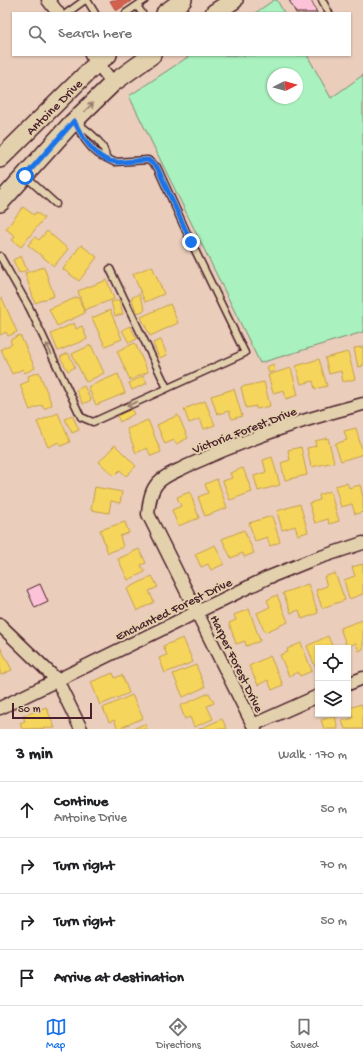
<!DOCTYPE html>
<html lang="en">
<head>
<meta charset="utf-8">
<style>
  body { margin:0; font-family:"Gochi Hand",sans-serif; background:#f2f2f2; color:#202124 }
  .controls { position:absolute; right:12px; bottom:12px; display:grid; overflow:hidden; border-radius:0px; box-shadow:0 1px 3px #0004 }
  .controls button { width:36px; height:36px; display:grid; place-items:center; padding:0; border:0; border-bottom:1px solid #e0e0e0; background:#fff; color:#202124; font:20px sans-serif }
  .compass { position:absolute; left:267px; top:68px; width:36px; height:36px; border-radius:50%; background:#fff; box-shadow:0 1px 3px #0004; rotate:84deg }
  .scale { position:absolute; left:12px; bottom:10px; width:80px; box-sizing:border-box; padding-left:4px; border:2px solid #4a1f2b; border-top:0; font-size:11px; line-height:14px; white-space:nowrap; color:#4a1f2b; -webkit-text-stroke:3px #e3d1ae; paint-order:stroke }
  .stop { position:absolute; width:12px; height:12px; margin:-9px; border:3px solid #1a73e8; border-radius:50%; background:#fff }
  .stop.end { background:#1a73e8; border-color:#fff; box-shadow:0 1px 4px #0008 }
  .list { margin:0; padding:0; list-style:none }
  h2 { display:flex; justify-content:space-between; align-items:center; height:52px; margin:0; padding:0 16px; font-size:17px }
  h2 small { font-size:13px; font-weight:400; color:#757577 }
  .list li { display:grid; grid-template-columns:26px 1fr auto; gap:12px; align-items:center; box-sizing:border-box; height:56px; padding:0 16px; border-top:1px solid #e0e0e0 }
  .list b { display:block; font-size:15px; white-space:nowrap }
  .list p { margin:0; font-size:13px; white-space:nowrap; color:#757577 }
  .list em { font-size:13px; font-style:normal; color:#757577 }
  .icon { flex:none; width:22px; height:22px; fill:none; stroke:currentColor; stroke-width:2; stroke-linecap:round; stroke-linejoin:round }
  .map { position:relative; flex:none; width:363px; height:729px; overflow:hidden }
  .search { position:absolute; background:#fff; box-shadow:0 1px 3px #0004; left:12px; right:12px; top:12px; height:44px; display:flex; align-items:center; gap:10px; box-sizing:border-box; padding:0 14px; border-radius:0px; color:#757577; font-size:15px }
  .sheet { height:276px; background:#fff }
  nav { display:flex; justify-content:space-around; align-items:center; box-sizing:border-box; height:56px; border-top:1px solid #e0e0e0; background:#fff; font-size:11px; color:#757577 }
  nav a { display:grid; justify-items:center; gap:2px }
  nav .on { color:#1a73e8 }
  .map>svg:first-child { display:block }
  .green { fill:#a9f1be; stroke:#7a8874; fill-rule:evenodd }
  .homes { fill:#f6d55c; stroke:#c29e4d }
  .shops { fill:#d6604d; stroke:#ac4c43 }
  .building { fill:#fcc3d8; stroke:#4a1f2b }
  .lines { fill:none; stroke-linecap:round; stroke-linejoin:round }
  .service-casing { stroke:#4a1f2b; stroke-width:9 }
  .minor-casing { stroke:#4a1f2b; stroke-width:15 }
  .secondary-casing { stroke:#4a1f2b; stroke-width:20 }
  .service { stroke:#e3d1ae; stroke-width:6 }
  .minor { stroke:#e3d1ae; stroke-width:12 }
  .secondary { stroke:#e3d1ae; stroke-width:17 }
  .oneway { stroke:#96786c }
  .route { stroke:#1a73e8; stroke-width:5 }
  .labels { text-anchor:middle; stroke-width:4; stroke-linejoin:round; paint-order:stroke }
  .street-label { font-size:13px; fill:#4a1f2b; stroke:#e3d1ae }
</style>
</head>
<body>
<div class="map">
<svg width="363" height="729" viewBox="0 0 363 729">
  <rect width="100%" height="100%" fill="#eacdbb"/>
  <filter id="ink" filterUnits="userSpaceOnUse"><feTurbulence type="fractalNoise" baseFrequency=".025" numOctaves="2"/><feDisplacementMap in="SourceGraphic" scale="8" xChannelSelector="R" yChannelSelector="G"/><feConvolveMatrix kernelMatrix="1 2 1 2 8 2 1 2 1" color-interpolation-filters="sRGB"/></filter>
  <g filter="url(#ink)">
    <path class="green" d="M274,0H277L284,13H255Z
      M191,55H307L331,98L363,75V332L260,363L129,96ZM273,74H297V98H273Z"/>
    <path class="homes" d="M23,207L34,215L36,212L44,218L21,247L12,240L15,236L6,229Z
      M47,231L68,249L54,266L28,245L35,237L39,240Z
      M81,245L97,257L79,281L63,269Z
      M21,256L27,270L19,273L13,260Z
      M152,266L164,294L145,302L133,274Z
      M44,267L54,296L35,303L25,273Z
      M107,280L114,299L84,310L78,291Z
      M139,294L145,310L137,313L131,298Z
      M78,297L85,313L57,326L49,309Z
      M2,298L17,332L8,336L6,332L0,335V299Z
      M119,300L123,314L115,316L111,302Z
      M170,304L178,323L150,336L141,317Z
      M110,310L122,339L105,346L92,318Z
      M74,323L76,329L82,326L87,339L58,351L51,334Z
      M130,326L137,339L129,343L122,330Z
      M20,335L35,368L25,373L23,369L12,374L1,349L12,344L10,340Z
      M161,340L167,355L159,358L153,343Z
      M135,343L148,372L130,380L117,351Z
      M91,345L104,373L86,382L72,354Z
      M363,347V366L358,367L354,348Z
      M348,352L355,379L343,382L341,371L329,374L325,358Z
      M68,353L75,367L68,371L60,357Z
      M319,359L327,386L315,389L313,381L301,384L296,366Z
      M273,364L275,371L269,373L267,367Z
      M291,368L298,395L286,399L284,390L273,393L268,375Z
      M39,372L52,405L44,409L42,405L30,410L20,385L29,381L28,376Z
      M118,374L125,393L96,405L88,387Z
      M143,376L147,383L132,390L129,383Z
      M264,382L270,406L256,409V406L246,408L241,387Z
      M84,386L91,400L83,404L76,390Z
      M234,389L242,416L232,419L229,411L217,414L211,396Z
      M205,401L215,425L204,429L200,419L189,423L184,409Z
      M130,407L134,414L120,422L116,414Z
      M58,413L70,442L61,446L59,442L48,447L37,422Z
      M72,415L79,430L72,433L65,419Z
      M178,415L188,438L176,444L174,440L165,444L157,425Z
      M148,420L161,452L151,456L147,448L136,453L127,429Z
      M356,428L363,454L341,461L335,444L347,440L344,431Z
      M328,438L334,462L311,467L307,448L316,446L315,441Z
      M115,445L136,466L126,476L120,470L114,476L99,462Z
      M301,447L307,475L285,480L281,463L290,460L288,450Z
      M272,457L280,485L258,491L254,476L266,472L263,460Z
      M243,468L252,492L230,500L223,481L232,478L230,473Z
      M217,479L227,508L205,516L198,497L208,493L205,484Z
      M347,483L349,488L360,485L363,497V512L355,514L352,504L341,507L335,486Z
      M95,487L122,492L120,503L111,501L109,513L91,510Z
      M330,491L339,521L329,524L328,519L315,523L309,503L320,500L319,495Z
      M190,492L199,518L178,526L172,510L181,506L177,497Z
      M300,504L308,532L298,535L295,526L282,530L277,511Z
      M272,516L280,542L270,546L267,537L255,541L249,523Z
      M125,522L129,533L120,536L123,547L108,553L100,530Z
      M244,530L254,553L244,557L243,553L231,558L222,539Z
      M215,545L224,564L211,570L208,564L201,567L195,554Z
      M139,549L146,563L141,565L145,572L128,580L118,559Z
      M363,564V594L349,599L344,580L355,576L352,567Z
      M335,573L345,600L322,608L316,590L327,586L324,577Z
      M152,576L158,587L149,591L154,602L137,611L127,589Z
      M308,584L318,613L302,619L299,610L291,613L283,593Z
      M277,595L288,622L265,632L257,613L270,607L267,600Z
      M249,609L260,641L246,646L245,641L236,644L229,623L236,620L234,615Z
      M363,620V649L359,651L356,643L347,647L340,628Z
      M328,636L333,648H318V668L316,669L307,646Z
      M183,638L193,662L165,673L159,658L167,655L163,646Z
      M301,643L312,671L300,676L298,672L289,676L280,655L288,652L287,649Z
      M0,647L12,670L1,675L0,673Z
      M270,656L283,685L272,690L268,680L258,685L249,666Z
      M196,665L205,687L183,697L173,674Z
      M113,673L115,678L122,675L129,693L100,705L91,682Z
      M209,693L214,703L207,706L213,719L194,727L190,717L185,719L180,706Z
      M132,695L143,718L118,729L114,720L109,722L103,708Z
      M361,704L363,710V729H345L342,721L353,718L350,708Z
      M46,707L55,728L22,729L20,723L25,721L23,716Z
      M335,716L338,729H324L321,720Z
      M222,719L227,729H199Z
      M145,724L147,729H132Z"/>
    <path class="shops" d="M113,0H133L116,11L110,1Z"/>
    <path class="building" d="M289,0H311L317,13H296Z
      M40,584L48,602L35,608L27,590Z"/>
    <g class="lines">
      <g class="service-casing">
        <path id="service" d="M87,0L95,13
          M322,0L329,13
          M137,6L142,13
          M67,13L85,0
          M126,13L145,0
          M74,121C86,129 106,143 106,158C92,154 81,134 74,121Z
          M26,177L56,204
          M0,256L30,309L81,417L93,422L245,353L191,242L157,167L148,160L114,162L106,158
          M110,269L167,388"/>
      </g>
      <g class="minor-casing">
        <path id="minor" d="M48,0L58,13
          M91,55L113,83
          M0,625L57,680L81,729
          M348,684L363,678
          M0,708L267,578L309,561L363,543
          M253,725L318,696
          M255,729L148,514C149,504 150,493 156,485C162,476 178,471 187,466C244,440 303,419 363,404"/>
      </g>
      <g class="secondary-casing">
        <g id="secondary">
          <path d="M165,13L183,0"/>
          <path d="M214,13L234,0"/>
          <path id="s1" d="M0,159L97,63L108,55"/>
          <path d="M0,203L71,124L113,83L152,55"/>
        </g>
      </g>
      <use href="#service" class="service"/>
      <use href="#minor" class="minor"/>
      <use href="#secondary" class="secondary"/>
    </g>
    <defs><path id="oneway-shaft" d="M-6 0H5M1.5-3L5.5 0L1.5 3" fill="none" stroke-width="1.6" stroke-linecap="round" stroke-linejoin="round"/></defs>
    <g class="oneway">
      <use href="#oneway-shaft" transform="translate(89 107) rotate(-44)"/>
      <use href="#oneway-shaft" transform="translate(49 349) rotate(-115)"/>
      <use href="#oneway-shaft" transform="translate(132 404) rotate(156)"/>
    </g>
  </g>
  <g class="lines" filter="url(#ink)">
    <path class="route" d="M25,176L74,121C82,137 97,161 116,162C126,163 138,160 148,160L157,167L191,242"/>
  </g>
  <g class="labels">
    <g class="street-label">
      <text dy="5" stroke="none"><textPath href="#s1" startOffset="75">Antoine Drive</textPath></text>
      <text transform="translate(244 429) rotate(-21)" y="5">Victoria Forest Drive</text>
      <text transform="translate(173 608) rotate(-26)" y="5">Enchanted Forest Drive</text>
      <text transform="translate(238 663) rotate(64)" y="5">Harper Forest Drive</text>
    </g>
  </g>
</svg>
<div class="controls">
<button><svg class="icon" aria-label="locate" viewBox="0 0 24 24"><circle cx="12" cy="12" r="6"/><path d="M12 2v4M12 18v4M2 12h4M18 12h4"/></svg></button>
<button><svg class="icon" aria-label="layers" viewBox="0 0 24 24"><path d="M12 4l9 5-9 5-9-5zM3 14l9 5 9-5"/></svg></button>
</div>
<svg class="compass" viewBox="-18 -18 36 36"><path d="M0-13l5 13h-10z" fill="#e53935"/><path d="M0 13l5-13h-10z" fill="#757577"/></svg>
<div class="scale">50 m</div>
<div class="stop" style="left:25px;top:176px"></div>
<div class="stop end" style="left:191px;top:242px"></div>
<div class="search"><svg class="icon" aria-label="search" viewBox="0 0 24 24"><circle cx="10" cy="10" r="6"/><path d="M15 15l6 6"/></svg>Search here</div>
</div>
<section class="sheet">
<h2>3 min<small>Walk · 170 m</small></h2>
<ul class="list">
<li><svg class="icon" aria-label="ahead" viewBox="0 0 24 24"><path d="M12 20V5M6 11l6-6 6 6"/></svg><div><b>Continue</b><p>Antoine Drive</p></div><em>50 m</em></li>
<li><svg class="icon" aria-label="right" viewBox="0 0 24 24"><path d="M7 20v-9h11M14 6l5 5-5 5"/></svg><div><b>Turn right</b></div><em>70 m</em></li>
<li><svg class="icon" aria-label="right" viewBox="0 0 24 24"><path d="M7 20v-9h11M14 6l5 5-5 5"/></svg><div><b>Turn right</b></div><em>50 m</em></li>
<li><svg class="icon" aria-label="arrive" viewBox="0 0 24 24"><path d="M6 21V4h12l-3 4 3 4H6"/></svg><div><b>Arrive at destination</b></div></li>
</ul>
</section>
<nav>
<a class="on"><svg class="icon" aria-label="map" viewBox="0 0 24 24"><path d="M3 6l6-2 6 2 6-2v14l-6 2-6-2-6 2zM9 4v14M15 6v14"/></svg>Map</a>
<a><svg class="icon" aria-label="directions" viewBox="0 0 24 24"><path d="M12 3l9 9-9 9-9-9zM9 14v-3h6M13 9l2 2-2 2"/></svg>Directions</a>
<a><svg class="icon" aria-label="saved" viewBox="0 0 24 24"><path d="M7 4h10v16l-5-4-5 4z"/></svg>Saved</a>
</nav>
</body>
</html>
